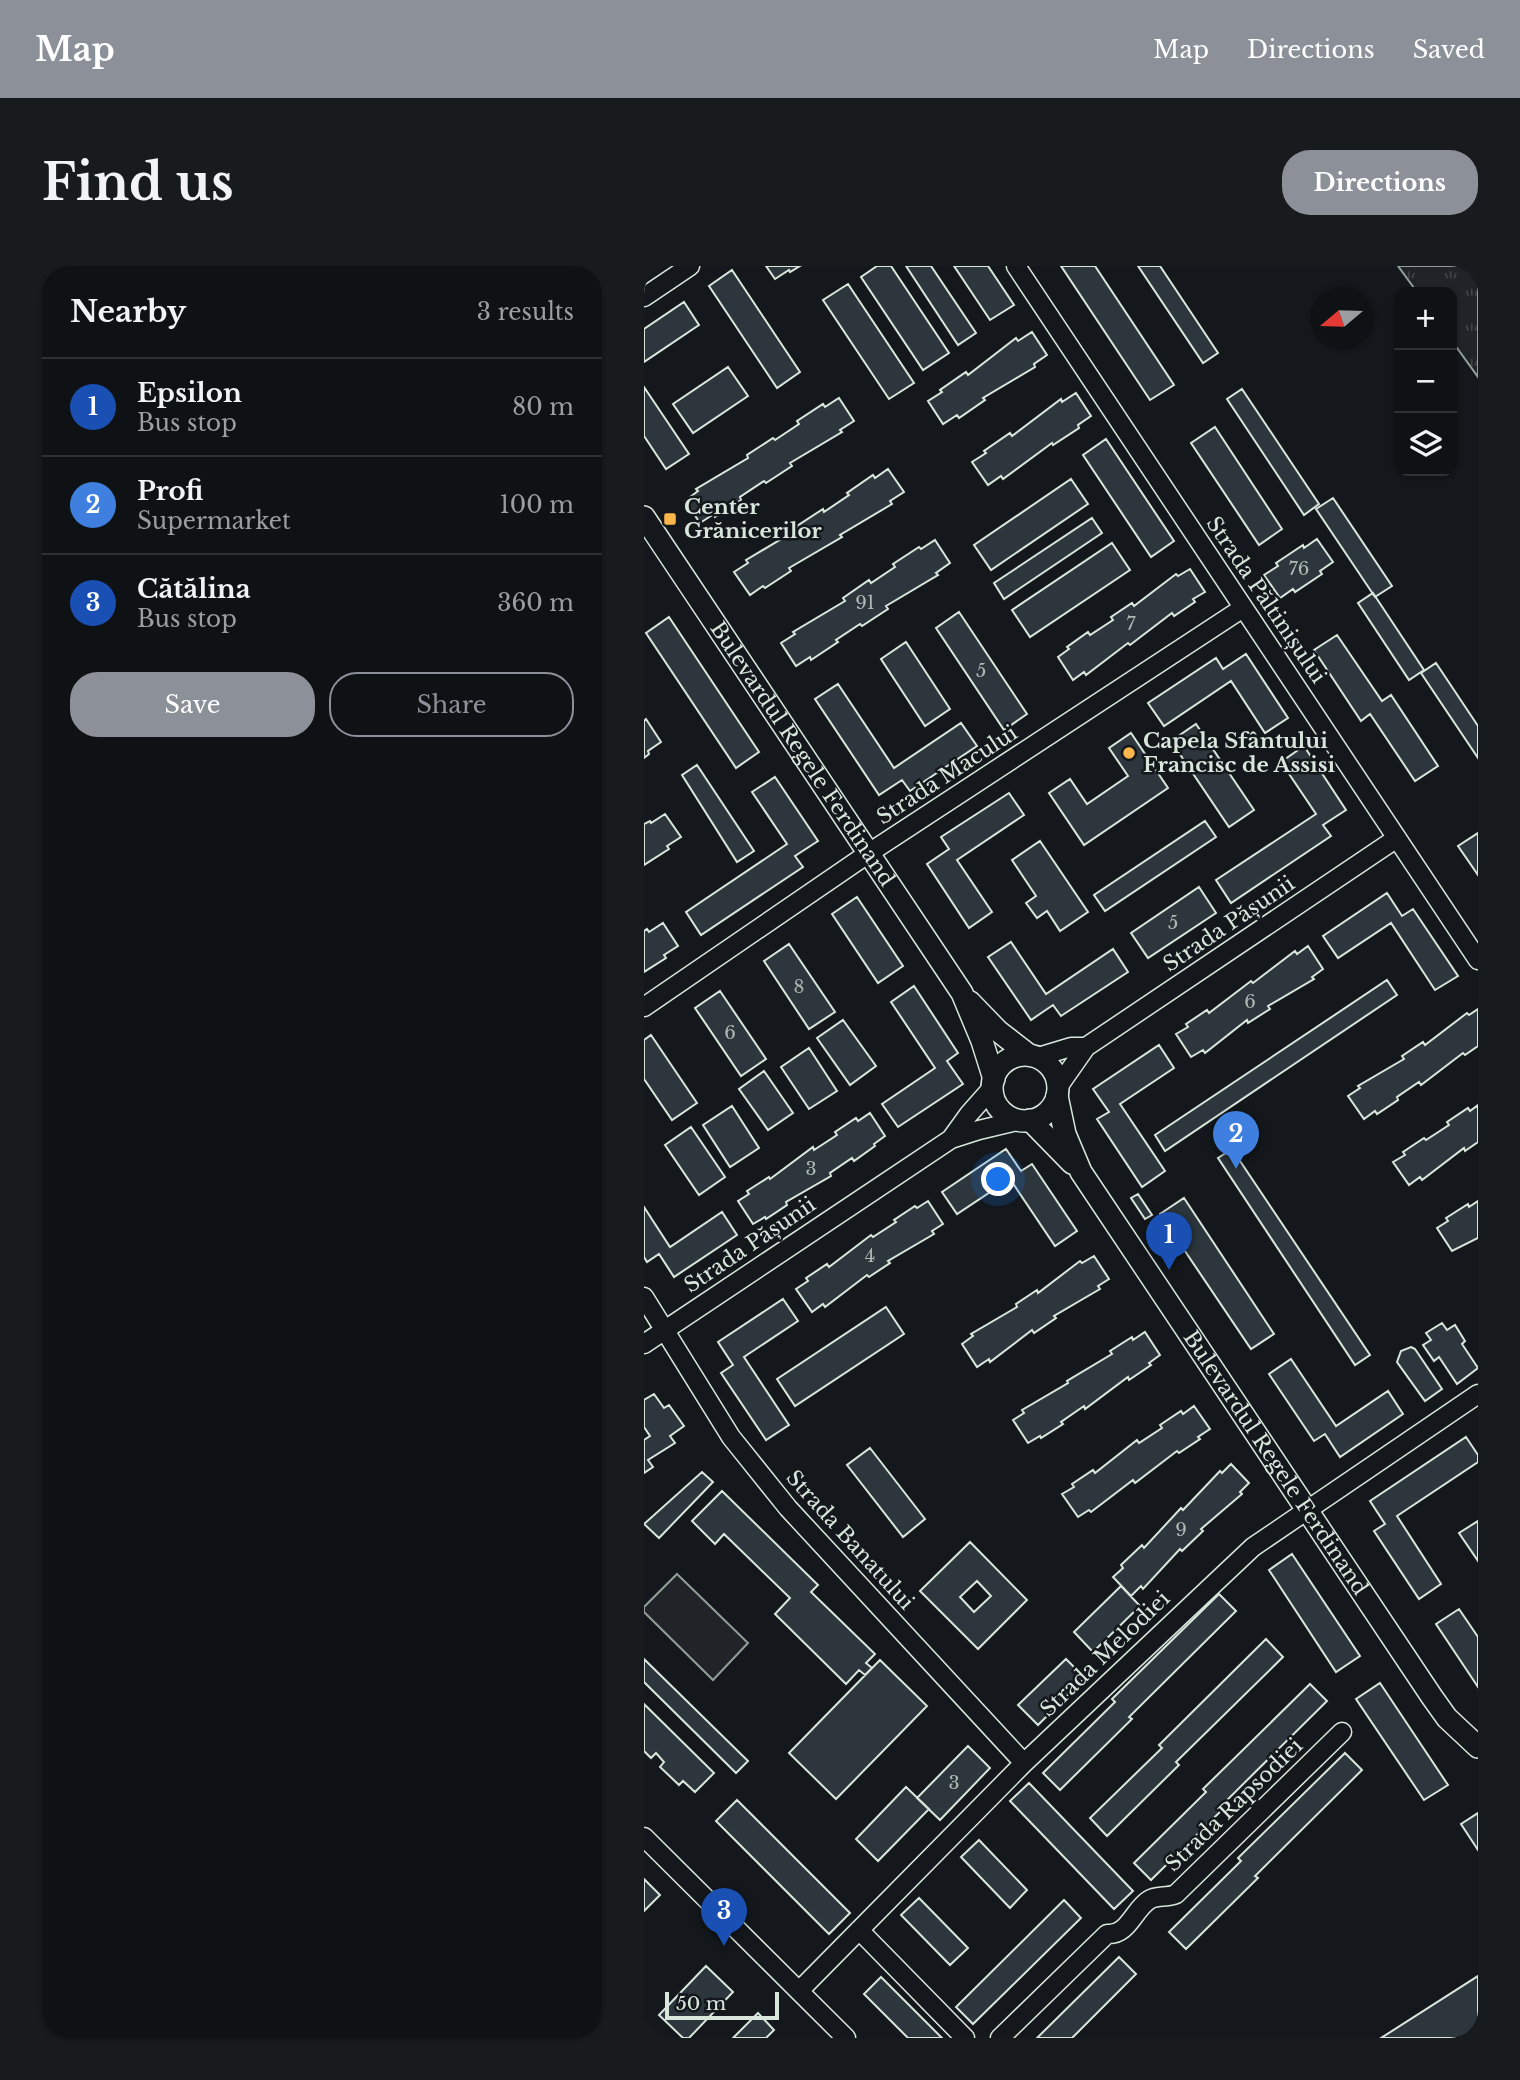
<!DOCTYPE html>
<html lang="en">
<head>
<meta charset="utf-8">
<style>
  body { margin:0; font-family:"Libre Baskerville",serif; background:#181b1e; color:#f1f3f6 }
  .controls { position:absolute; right:21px; top:21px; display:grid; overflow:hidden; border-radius:14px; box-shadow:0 2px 5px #0004 }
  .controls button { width:63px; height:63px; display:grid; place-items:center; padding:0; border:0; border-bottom:2px solid #2f3234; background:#0f1215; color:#f1f3f6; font:35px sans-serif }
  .compass { position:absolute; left:666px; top:21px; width:63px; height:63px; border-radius:50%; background:#0f1215; box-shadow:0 2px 5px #0004; rotate:251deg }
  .scale { position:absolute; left:21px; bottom:18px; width:114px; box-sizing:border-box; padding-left:7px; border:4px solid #d8e6dc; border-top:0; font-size:19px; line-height:24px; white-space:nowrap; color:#d8e6dc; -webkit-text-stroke:5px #14181c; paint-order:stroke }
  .you { position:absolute; left:355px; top:914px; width:24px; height:24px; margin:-18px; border:5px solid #fff; border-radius:50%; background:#1a73e8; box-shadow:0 0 0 10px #1a73e833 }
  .badge { display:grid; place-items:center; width:46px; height:46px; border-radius:50%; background:#8c9099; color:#fff; font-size:23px; font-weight:700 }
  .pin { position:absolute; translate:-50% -58px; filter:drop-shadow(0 2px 4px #0008) }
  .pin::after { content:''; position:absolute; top:37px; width:24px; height:21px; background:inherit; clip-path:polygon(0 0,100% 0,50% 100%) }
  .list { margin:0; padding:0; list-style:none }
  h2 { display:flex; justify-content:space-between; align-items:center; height:91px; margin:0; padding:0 28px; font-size:30px }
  h2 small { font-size:23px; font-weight:400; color:#9b9ea0 }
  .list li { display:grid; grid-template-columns:46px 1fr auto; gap:21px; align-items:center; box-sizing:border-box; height:98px; padding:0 28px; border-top:2px solid #2f3234 }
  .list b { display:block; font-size:26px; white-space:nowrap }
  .list p { margin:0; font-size:23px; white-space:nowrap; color:#9b9ea0 }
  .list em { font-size:23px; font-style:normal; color:#9b9ea0 }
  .actions { display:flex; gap:14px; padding:21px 28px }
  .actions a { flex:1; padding:16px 0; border:2px solid #8c9099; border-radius:28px; text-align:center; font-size:24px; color:#8c9099 }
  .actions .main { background:#8c9099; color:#fff }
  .icon { flex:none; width:38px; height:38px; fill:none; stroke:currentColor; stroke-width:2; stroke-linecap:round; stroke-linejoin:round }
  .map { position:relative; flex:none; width:834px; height:1772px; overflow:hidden; border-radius:28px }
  header { display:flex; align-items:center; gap:42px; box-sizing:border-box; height:98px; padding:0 35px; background:#8c9099; color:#fff }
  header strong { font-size:33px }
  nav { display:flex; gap:38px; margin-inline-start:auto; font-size:24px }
  .intro { display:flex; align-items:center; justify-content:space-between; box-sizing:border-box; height:168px; padding:0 42px }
  h1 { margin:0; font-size:49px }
  .button { padding:18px 32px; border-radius:28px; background:#8c9099; color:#fff; font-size:24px; font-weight:700 }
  main { display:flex; gap:42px; padding:0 42px }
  aside { flex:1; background:#0f1215; border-radius:28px; box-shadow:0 2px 5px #0004 }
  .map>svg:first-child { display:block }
  .grass { fill:url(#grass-tufts); stroke:#939e99; stroke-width:2 }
  .pitch { fill:#202428; stroke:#939e99; stroke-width:2 }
  .building { fill:#2c363c; stroke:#d8e6dc; stroke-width:2; fill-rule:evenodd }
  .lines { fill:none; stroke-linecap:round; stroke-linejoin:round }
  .minor-casing { stroke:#d8e6dc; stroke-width:21 }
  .major-casing { stroke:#d8e6dc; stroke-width:24 }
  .minor { stroke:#14181c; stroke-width:18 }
  .major { stroke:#14181c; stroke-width:21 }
  .poi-dot { fill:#ffb74d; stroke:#14181c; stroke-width:2.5 }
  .labels { text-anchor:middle; stroke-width:5; stroke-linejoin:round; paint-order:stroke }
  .number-label { font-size:18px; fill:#adbab4 }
  .poi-label { font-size:21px; font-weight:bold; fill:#d8e6dc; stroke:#14181c; text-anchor:start }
  .street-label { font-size:21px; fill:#d8e6dc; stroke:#14181c }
</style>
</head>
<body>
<header>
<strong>Map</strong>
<nav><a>Map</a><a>Directions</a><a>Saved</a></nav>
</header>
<div class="intro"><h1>Find us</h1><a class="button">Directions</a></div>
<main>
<aside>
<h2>Nearby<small>3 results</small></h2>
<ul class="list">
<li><span class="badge" style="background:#1a4fb4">1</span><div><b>Epsilon</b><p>Bus stop</p></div><em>80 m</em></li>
<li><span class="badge" style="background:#3f7fe0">2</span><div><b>Profi</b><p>Supermarket</p></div><em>100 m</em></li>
<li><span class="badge" style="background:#1a4fb4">3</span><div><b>Cătălina</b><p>Bus stop</p></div><em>360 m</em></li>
</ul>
<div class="actions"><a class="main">Save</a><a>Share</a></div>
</aside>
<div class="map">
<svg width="834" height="1772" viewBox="0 0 834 1772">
  <defs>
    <pattern id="grass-tufts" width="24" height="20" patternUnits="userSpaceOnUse" patternTransform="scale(1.75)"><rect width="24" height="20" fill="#202428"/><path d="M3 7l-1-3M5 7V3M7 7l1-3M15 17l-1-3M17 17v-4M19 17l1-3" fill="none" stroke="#404447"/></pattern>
  </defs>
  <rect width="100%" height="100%" fill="#14181c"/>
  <path class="grass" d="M754,0H834V111L808,75V26H773Z"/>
  <path class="pitch" d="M33,1308L104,1377L69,1414L0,1346V1341Z"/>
  <path class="building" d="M122,0H156L146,6L145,4L131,13Z
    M233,0H247L305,87L279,104L217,11Z
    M262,0H287L332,67L314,79Z
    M310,0H344L370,39L346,54Z
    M417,0H451L530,119L506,134Z
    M494,0H516L574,87L559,97Z
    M88,4L156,106L133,122L65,20Z
    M204,18L270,117L245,133L179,34Z
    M40,36L55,59L0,96V63Z
    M388,66L403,89L390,98L391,101L339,132L341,134L315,152L313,149L299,158L284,135L298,126L296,124L322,106L324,109L372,72L374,75Z
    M84,101L104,130L49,167L29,138Z
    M0,121L45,188L22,203L0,170Z
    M598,123L675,238L660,249L583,133Z
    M432,127L447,150L434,159L435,162L409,179L408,177L359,213L357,210L344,219L328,196L342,187L340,185L366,167L368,170L417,133L418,136Z
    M195,132L210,155L196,164L198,166L146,197L148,200L122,217L120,215L96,231L97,234L71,251L70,248L56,257L41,235L54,225L52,223L104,192L103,189L129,172L131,174L155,158L153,155L179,138L181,141Z
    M571,161L638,263L615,279L547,177Z
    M462,173L530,275L507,291L439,189Z
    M244,203L260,226L246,235L248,238L196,269L198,271L145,302L147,305L121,322L119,320L106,329L90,306L104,297L102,294L154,263L153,260L179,243L180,246L205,229L203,227L229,209L231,212Z
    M427,213L444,238L347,304L330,279Z
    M689,232L748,320L731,331L672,243Z
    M448,252L458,267L360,333L350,317Z
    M673,273L689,296L676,305L678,308L651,326L649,323L636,332L620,309L634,300L632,297L659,279L660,282Z
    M291,274L306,297L292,307L294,309L242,340L244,343L218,360L216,358L192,374L194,376L167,394L166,391L152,400L137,377L151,368L149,366L201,335L199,332L225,314L227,317L251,301L249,298L275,281L277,283Z
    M468,277L486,304L386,371L368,344Z
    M546,303L561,326L549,333L551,336L530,350L528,347L486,379L484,377L442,409L440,406L429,414L414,391L425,383L423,381L444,366L446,369L469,354L467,351L488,337L490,340L532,308L534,310Z
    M729,327L780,404L765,414L714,337Z
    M315,346L383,448L360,464L292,362Z
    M25,351L115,486L92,502L2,367Z
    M693,369L738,435L747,429L794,500L771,515L726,448L717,455L670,384Z
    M262,376L306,443L281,460L237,393Z
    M602,388L644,452L621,467L587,415L520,460L504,437L572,392L579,403Z
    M792,397L834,460V492L777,407Z
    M194,418L250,502L317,457L333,480L266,525L258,514L235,529L171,433Z
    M2,453L17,476L4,485L5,488L0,492V455Z
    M552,458L610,544L585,561L527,475Z
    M487,467L524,522L440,579L405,527L426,513L443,538L484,510L465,482Z
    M660,480L702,544L679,559L687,570L587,637L572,614L672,548L637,496Z
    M53,499L110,585L93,596L38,509Z
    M131,511L174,575L151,590L159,601L57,669L42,646L143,578L108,526Z
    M365,527L380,549L313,594L348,646L325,662L283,598L305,583L297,571Z
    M21,548L37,571L23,580L25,583L0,599V558L6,555L7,557Z
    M561,555L572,571L461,645L450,629Z
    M834,567V609L814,580Z
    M396,575L444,646L416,665L403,645L393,652L382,637L392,630L368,594Z
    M555,621L572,647L504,692L487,667Z
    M743,627L758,650L769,643L814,710L791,724L747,657L694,692L679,670Z
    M213,631L259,700L234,717L188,648Z
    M19,657L34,680L20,689L22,692L0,706V665L3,663L5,666Z
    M367,676L402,728L469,683L484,706L417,750L409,739L387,754L344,691Z
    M145,678L191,746L165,763L120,695Z
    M664,680L679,703L668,711L670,713L624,740L626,743L604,757L603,754L561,787L559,784L547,791L532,768L544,761L542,758L563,744L565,747L607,715L609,717L651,685L653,688Z
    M743,714L753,729L521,885L511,869Z
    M270,720L314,787L303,795L319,818L254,861L238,838L291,802L247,736Z
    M76,725L122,793L97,810L51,742Z
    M834,743V780L821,789L819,787L777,819L775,816L753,831L754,834L733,848L731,845L720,853L704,830L716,822L714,820L760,793L758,790L779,776L781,779L823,747L825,749Z
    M199,754L232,800L206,819L173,772Z
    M7,769L53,837L28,854L0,813V774Z
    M515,779L530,802L476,838L521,905L498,921L453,853L465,846L449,823Z
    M165,782L193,825L165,843L137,801Z
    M120,805L149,847L124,864L95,823Z
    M834,839V876L821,885L820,882L778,914L776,911L765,919L749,896L761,889L759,886L780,872L782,874L805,859L803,856L824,842L826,845Z
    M88,840L115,882L86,901L59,859Z
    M226,847L241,870L230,878L231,880L210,895L208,892L186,907L187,910L142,936L143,939L122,953L121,951L109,958L94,935L105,928L103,925L125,911L126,913L169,881L170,884L193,869L191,866L212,852L214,855Z
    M47,861L81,911L55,929L21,879Z
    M362,883L377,905L388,898L433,965L411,980L366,913L313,948L298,926Z
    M588,883L726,1089L711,1099L574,892Z
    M494,928L508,949L501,953L487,932Z
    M540,932L630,1068L607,1083L516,948Z
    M284,935L299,958L288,965L290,968L244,995L246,997L225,1011L223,1009L181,1041L179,1038L168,1046L152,1023L164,1015L162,1012L183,998L185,1001L227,969L229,971L252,956L250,954L271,940L273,942Z
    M834,935V972L808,985L793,962L804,955L802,952L824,938L825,941Z
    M0,941L26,981L78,946L93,969L30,1011L15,988L3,996L0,991Z
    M450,990L465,1013L454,1020L456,1023L410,1050L412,1052L390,1067L388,1064L346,1096L345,1093L333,1101L318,1078L329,1070L327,1068L373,1041L372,1038L393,1024L394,1027L436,995L438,997Z
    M139,1033L154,1055L100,1091L145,1159L122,1174L77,1107L89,1099L74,1076Z
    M242,1041L260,1068L151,1140L133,1113Z
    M798,1057L803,1064L811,1059L821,1075L818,1078L834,1102L813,1118L795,1091L790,1095L779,1079L787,1074L782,1067Z
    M501,1066L516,1089L505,1097L507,1099L485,1114L484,1111L441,1143L440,1140L417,1156L419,1158L397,1172L396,1170L384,1177L369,1154L380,1147L378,1144L424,1117L423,1115L468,1088L466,1085L488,1071L489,1074Z
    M767,1081L771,1083L798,1123L781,1135L753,1096L757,1085Z
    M647,1093L692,1160L744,1125L759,1148L696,1191L681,1168L670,1175L625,1108Z
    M10,1128L20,1142L25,1139L40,1160L26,1170L31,1177L4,1194L9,1201L0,1207V1174L6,1170L0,1161V1134Z
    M550,1140L566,1163L554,1171L556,1173L535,1187L533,1185L491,1217L489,1214L447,1246L445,1244L434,1251L418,1228L430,1221L428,1218L449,1204L451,1207L493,1174L495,1177L518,1162L516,1159L537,1145L539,1148Z
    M822,1171L834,1189V1196L753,1250L797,1318L775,1333L730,1265L741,1258L726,1235Z
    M226,1182L281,1253L259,1271L203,1199Z
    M587,1198L605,1217L596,1226L598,1228L557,1263L559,1265L538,1285L536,1283L499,1323L497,1320L487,1330L469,1311L479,1302L477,1299L498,1279L500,1282L537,1242L539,1244L576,1205L578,1207Z
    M58,1206L69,1216L15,1272L0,1258Z
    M78,1225L174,1319L167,1326L231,1388L222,1397L228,1402L221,1409L215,1404L202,1418L131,1348L146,1332L80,1268L71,1278L48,1255Z
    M834,1255V1295L815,1267Z
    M326,1276L383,1334L334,1383L276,1325ZM333,1315L347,1330L330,1346L316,1331Z
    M648,1288L716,1390L692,1406L625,1304Z
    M477,1320L496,1340L449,1386L430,1366Z
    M575,1328L592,1345L485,1451L488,1453L416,1524L399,1507L471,1436L468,1433Z
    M815,1343L834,1371V1421L792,1358Z
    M622,1373L639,1391L532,1496L535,1499L463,1570L446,1552L518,1482L515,1479Z
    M0,1393L104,1495L92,1507L0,1416Z
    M422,1393L441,1412L394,1459L374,1439Z
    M236,1394L283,1440L192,1533L145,1487Z
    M736,1417L804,1519L780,1534L712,1433Z
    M666,1418L683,1435L576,1541L579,1543L507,1614L490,1597L562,1526L559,1523Z
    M0,1438L70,1507L51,1526L39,1515L35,1519L16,1501L20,1496L12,1487L7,1492L0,1485Z
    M324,1480L346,1502L296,1554L273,1532Z
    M701,1487L718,1504L611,1610L614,1612L542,1683L525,1666L597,1595L594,1592Z
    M385,1517L489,1625L470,1643L366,1535Z
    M262,1521L285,1543L234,1595L212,1573Z
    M93,1534L206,1647L185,1668L72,1555Z
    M834,1547V1584L817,1558Z
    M335,1574L383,1624L366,1642L317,1591Z
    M0,1613L16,1629L0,1645Z
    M275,1632L324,1682L306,1699L257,1649Z
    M420,1634L437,1652L329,1758L312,1741Z
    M475,1691L492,1708L428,1772H393Z
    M62,1700L89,1726L45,1772H39L15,1749Z
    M834,1710V1772H737Z
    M237,1711L298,1772H264L220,1728Z
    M114,1747L130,1764L122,1772H89Z"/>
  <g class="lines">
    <g class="minor-casing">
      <path id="minor" d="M372,0L834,694
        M0,31L46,0
        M0,741L225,587L599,342
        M394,791L427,781H442
        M414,821L442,781L753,572
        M307,873L325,848L348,822
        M0,1031L87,1171L144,1242L380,1497
        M0,1078L307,873L335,864L377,854
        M0,1571L202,1772
        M215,1664L321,1772
        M155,1725L380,1497L609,1281L834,1128
        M356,1772L463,1668C484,1670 490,1643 505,1634C512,1629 524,1632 532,1628L698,1466"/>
    </g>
    <g class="major-casing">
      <g id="major">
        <path id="s1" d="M0,251L318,727L338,775L350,813"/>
        <path d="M326,736L354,765L385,789"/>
        <circle cx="381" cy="822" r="33"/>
        <path id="s2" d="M413,830L421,868L437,906L788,1431L803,1452L834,1481"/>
        <path d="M386,854L428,897"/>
      </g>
    </g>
    <use href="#minor" class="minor"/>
    <use href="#major" class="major"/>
  </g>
  <g class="poi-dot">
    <rect x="19" y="246" width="14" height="14" rx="3.5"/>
    <circle cx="485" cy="487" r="7"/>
  </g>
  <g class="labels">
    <g class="number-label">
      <text x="655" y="309">76</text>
      <text x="221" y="343">91</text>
      <text x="487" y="364">7</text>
      <text x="337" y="411">5</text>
      <text x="529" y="663">5</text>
      <text x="155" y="727">8</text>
      <text x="606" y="742">6</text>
      <text x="86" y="773">6</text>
      <text x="167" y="909">3</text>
      <text x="226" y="996">4</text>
      <text x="537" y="1270">9</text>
      <text x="310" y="1523">3</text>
    </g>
    <g class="poi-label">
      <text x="40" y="248">Center<tspan x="40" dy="24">Grănicerilor</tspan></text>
      <text x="499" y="482">Capela Sfântului<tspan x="499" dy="24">Francisc de Assisi</tspan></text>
    </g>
    <g class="street-label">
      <text transform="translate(622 334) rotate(56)" y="7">Strada Păltinișului</text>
      <text dy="7" stroke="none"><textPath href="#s1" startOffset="285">Bulevardul Regele Ferdinand</textPath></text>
      <text transform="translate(303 509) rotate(-33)" y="7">Strada Macului</text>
      <text transform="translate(585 658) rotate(-34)" y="7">Strada Pășunii</text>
      <text transform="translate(106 979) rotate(-34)" y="7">Strada Pășunii</text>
      <text dy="7" stroke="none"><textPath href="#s2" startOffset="430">Bulevardul Regele Ferdinand</textPath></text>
      <text transform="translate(206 1274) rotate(48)" y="7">Strada Banatului</text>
      <text transform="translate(461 1388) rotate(-44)" y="7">Strada Melodiei</text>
      <text transform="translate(590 1539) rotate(-44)" y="7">Strada Rapsodiei</text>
    </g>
  </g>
</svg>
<div class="controls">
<button>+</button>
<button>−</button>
<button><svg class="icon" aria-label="layers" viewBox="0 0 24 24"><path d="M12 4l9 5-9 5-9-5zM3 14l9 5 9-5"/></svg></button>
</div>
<svg class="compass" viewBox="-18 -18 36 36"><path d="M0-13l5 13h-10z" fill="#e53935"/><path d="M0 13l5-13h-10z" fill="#9b9ea0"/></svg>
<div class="scale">50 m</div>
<div class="you"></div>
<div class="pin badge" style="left:525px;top:1004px;background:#1a4fb4">1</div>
<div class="pin badge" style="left:592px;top:903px;background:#3f7fe0">2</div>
<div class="pin badge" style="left:80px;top:1680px;background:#1a4fb4">3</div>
</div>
</main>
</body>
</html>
